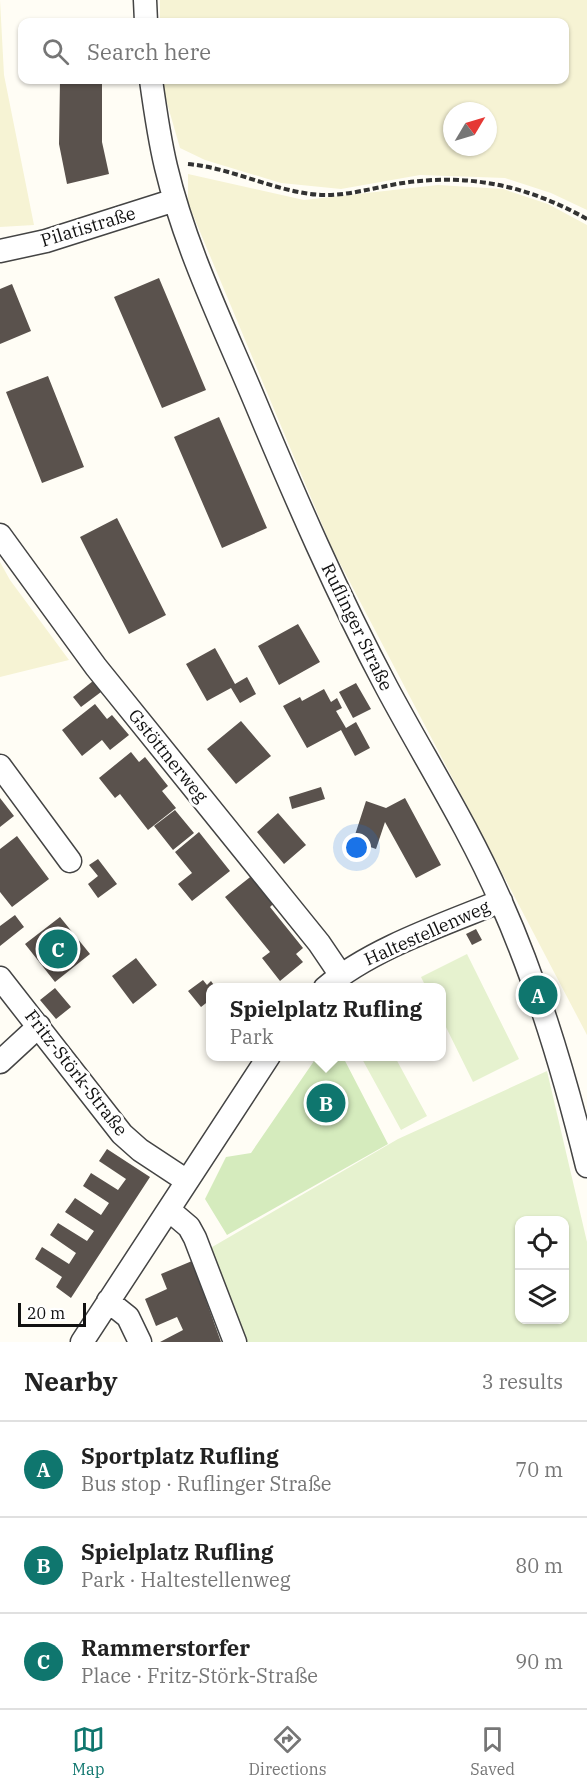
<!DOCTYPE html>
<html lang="en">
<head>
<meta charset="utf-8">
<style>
  body { margin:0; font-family:"IBM Plex Serif",serif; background:#f2f2f2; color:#222 }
  .controls { position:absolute; right:18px; bottom:18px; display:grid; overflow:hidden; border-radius:12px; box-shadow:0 2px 4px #0004 }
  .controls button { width:54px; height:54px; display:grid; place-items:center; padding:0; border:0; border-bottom:2px solid #e0e0e0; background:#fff; color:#222; font:30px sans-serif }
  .compass { position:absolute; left:443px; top:102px; width:54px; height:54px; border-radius:50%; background:#fff; box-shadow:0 2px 4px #0004; rotate:52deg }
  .scale { position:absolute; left:18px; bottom:15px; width:68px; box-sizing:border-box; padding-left:6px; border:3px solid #111; border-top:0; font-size:16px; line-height:21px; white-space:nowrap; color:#111; -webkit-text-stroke:4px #fff; paint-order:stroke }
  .you { position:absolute; left:357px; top:848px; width:21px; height:21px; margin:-15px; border:4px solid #fff; border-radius:50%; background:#1a73e8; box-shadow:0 0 0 9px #1a73e833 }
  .badge { display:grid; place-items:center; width:39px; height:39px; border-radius:50%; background:#0f766e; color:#fff; font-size:20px; font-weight:700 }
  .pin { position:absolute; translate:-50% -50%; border:3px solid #fff; box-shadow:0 2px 6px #0006 }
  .popup { position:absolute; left:206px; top:983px; width:240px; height:78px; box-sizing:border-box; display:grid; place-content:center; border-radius:12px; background:#fff; filter:drop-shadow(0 2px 4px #0005); font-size:20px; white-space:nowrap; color:#767676 }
  .popup b { font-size:22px; color:#222 }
  .popup::after { content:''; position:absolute; left:50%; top:100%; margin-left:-12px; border:12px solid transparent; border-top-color:#fff }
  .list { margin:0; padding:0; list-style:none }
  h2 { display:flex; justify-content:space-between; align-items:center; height:78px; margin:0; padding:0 24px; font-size:26px }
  h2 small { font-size:20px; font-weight:400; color:#767676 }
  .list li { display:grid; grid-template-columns:39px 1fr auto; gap:18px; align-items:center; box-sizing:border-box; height:96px; padding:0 24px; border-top:2px solid #e0e0e0 }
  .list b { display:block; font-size:22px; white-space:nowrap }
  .list p { margin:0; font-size:20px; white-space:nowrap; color:#767676 }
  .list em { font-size:20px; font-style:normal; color:#767676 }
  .icon { flex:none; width:33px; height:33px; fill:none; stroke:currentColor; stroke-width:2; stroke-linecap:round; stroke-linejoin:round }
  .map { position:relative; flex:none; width:587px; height:1342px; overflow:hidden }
  .search { position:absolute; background:#fff; box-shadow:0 2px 4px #0004; left:18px; right:18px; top:18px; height:66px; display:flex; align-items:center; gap:15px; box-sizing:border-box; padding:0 21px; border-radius:12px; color:#767676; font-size:22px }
  .sheet { height:366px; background:#fff }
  nav { display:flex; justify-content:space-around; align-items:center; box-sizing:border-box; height:84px; border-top:2px solid #e0e0e0; background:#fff; font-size:16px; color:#767676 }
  nav a { display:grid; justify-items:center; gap:3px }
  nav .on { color:#0f766e }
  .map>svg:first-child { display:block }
  .farmland { fill:#f6f3d4; fill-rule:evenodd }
  .green { fill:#d5ebbd }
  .pitch { fill:#e6f2cf; fill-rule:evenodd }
  .building { fill:#5a524d }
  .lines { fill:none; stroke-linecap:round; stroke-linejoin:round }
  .minor-casing { stroke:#444; stroke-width:25 }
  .path { stroke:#333; stroke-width:4; stroke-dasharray:6 3; stroke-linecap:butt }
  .minor { stroke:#fff; stroke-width:22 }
  .labels { text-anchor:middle; stroke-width:6; stroke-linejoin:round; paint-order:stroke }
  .street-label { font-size:18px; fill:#111; stroke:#fff }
</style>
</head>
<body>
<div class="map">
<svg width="587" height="1342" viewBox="0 0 587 1342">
  <rect width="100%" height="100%" fill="#fffdf5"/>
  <path class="farmland" d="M0,0L4,75L34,225L0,227Z
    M160,0H587V210L551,193L505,178L420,175L341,189L281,183L205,160L180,148L163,89L162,80H564V22H160ZM452,111H488V147H452Z
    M188,174L304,200L438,185L503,189L548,204L587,225V1035L332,548L188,203Z
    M0,562L10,580L69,660L0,677Z"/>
  <path class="green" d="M314,1057H343L388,1144L227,1235L205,1199L226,1157L251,1153L314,1061Z"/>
  <path class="pitch" d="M467,954L519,1059L473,1082L442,1019V988L426,987L421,977Z
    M361,1057H395L427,1116L401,1130Z
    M547,1071L587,1242V1342H246L207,1250L398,1139ZM520,1220H564V1320H520Z"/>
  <path class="building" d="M60,80H102V142L109,174L67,184L59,144Z
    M159,278L206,390L162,408L114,297Z
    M12,284L31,331L0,344V289Z
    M48,376L84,467L42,483L6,392Z
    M219,417L267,528L222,548L174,437Z
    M117,518L166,615L129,634L80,537Z
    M298,624L320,662L279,685L258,646Z
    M215,648L235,684L247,677L256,694L240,703L231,688L207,701L186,664Z
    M93,681L101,692L81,707L73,697Z
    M356,683L371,709L353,718L339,692Z
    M324,689L331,702L337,698L342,708L336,711L346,728L356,722L370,748L355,756L341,730L307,748L283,706L300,697L302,701Z
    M95,704L107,719L112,715L129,735L110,750L102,740L82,756L62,730Z
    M241,721L271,756L236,784L207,749Z
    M131,752L139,762L145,757L168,786L162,791L176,808L148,830L120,794L115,798L99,778Z
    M321,787L325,799L292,809L289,797Z
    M0,798L14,816L0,827Z
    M405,798L441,865L416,878L385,822L376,849L353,841L366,801L386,808Z
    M175,810L194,833L173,850L154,826Z
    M278,813L306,845L284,864L257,832Z
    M199,832L230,871L192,901L178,884L192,873L175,852Z
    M17,836L49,879L12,907L0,892V849Z
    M98,859L117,884L98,898L88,884L98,876L89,865Z
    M254,874L276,901L270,907L303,948L296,954L303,962L280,981L262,958L270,952L225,897Z
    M15,915L24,927L0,946V926Z
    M60,917L90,954L55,982L25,944Z
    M476,929L482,940L472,945L466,934Z
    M136,958L157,985L133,1004L112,976Z
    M203,980L207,985L211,981L216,988H210V1000L201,1007L188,991Z
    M55,988L71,1007L56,1019L40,1000Z
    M107,1149L150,1177L71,1298L56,1287L62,1277L35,1259L42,1247L69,1264L76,1253L50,1235L58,1223L87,1241L94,1231L65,1212L75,1198L101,1215L109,1203L83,1186L91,1173L118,1190L126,1179L99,1161Z
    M192,1261L221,1342H160L183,1330L177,1317L156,1326L145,1299L167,1289L161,1274Z"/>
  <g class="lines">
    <g class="minor-casing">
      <path id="minor" d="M145,0L146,22
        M151,80C155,109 159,138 166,167C185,247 222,323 254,399C295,497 337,594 387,688C425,759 469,828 501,902C539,987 565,1076 587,1166
        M0,251L46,241L175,200
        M0,535L96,667L319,943L340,974
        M0,766L70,861
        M0,978L122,1134L140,1150L187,1181
        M325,988C370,949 445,924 501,901
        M0,1062L39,1026
        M169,1210L189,1227L195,1238L235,1342
        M108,1301L128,1317L140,1342
        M82,1342L269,1056"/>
    </g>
    <path class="path" d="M188,164C233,168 275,192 321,195C348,196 376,187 403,183C470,173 528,186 587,219"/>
    <use href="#minor" class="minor"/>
  </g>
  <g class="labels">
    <g class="street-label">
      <text transform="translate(88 227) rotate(-17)" y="6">Pilatistraße</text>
      <text transform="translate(357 627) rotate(64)" y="6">Ruflinger Straße</text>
      <text transform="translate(168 756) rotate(51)" y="6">Gstöttnerweg</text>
      <text transform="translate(427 933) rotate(-24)" y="6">Haltestellenweg</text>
      <text transform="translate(76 1073) rotate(52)" y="6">Fritz-Störk-Straße</text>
    </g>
  </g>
</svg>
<div class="controls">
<button><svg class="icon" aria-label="locate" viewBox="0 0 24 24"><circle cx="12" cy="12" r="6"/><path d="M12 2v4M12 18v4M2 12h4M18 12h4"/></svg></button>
<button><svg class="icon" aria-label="layers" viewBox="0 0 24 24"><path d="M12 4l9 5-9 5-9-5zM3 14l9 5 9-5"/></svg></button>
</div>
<svg class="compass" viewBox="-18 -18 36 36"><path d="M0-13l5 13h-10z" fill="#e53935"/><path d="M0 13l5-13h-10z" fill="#767676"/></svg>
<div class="scale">20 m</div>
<div class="you"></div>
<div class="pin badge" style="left:538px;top:995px">A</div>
<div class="pin badge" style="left:326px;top:1103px">B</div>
<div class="popup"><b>Spielplatz Rufling</b>Park</div>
<div class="pin badge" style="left:58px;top:949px">C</div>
<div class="search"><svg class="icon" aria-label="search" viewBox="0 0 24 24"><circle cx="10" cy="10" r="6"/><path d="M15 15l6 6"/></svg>Search here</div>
</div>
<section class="sheet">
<h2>Nearby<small>3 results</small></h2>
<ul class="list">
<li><span class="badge">A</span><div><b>Sportplatz Rufling</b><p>Bus stop · Ruflinger Straße</p></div><em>70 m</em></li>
<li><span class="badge">B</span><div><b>Spielplatz Rufling</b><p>Park · Haltestellenweg</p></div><em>80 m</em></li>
<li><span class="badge">C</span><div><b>Rammerstorfer</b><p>Place · Fritz-Störk-Straße</p></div><em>90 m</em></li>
</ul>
</section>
<nav>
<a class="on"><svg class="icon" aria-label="map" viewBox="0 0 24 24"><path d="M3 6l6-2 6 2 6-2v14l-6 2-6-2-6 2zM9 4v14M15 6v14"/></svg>Map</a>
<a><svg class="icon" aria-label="directions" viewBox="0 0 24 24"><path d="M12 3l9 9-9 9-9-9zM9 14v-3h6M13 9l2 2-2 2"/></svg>Directions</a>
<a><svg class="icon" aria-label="saved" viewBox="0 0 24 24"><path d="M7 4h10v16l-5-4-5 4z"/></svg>Saved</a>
</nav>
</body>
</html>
